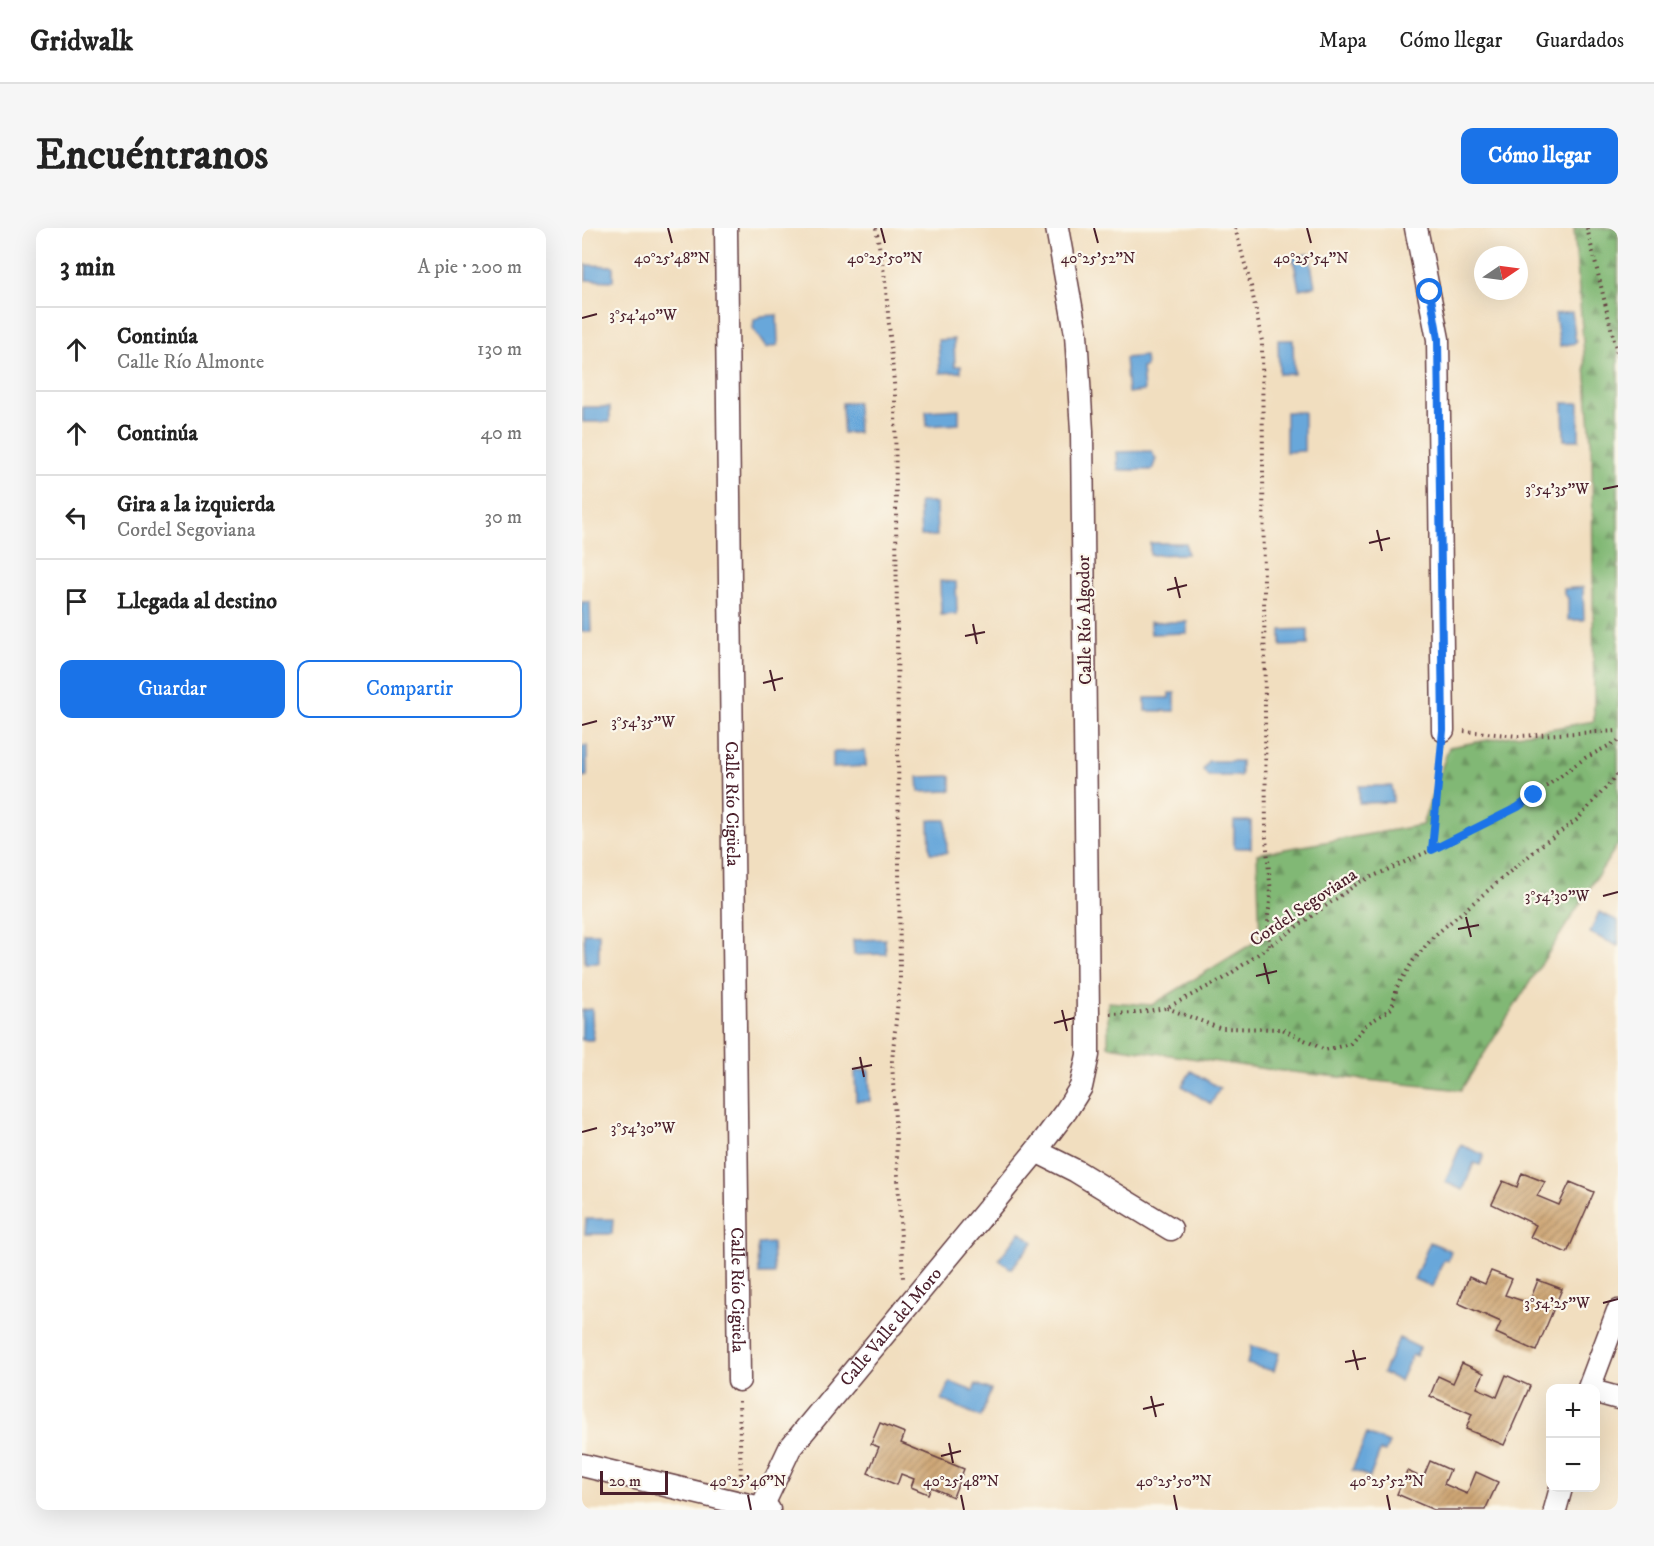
<!DOCTYPE html>
<html lang="es">
<head>
<meta charset="utf-8">
<style>
  body { margin:0; font-family:"IM FELL DW Pica",serif; background:#f6f6f6; color:#222 }
  .controls { position:absolute; right:18px; bottom:18px; display:grid; overflow:hidden; border-radius:12px; box-shadow:0 6px 24px #0002 }
  .controls button { width:54px; height:54px; display:grid; place-items:center; padding:0; border:0; border-bottom:2px solid #e0e0e0; background:#fff; color:#222; font:30px sans-serif }
  .compass { position:absolute; left:892px; top:18px; width:54px; height:54px; border-radius:50%; background:#fff; box-shadow:0 6px 24px #0002; rotate:77deg }
  .scale { position:absolute; left:18px; bottom:15px; width:68px; box-sizing:border-box; padding-left:6px; border:3px solid #4a1f2b; border-top:0; font-size:16px; line-height:21px; white-space:nowrap; color:#4a1f2b; -webkit-text-stroke:4px #fbf7ec; paint-order:stroke }
  .stop { position:absolute; width:18px; height:18px; margin:-14px; border:4px solid #1a73e8; border-radius:50%; background:#fff }
  .stop.end { background:#1a73e8; border-color:#fff; box-shadow:0 2px 6px #0008 }
  .list { margin:0; padding:0; list-style:none }
  h2 { display:flex; justify-content:space-between; align-items:center; height:78px; margin:0; padding:0 24px; font-size:26px }
  h2 small { font-size:20px; font-weight:400; color:#767676 }
  .list li { display:grid; grid-template-columns:39px 1fr auto; gap:18px; align-items:center; box-sizing:border-box; height:84px; padding:0 24px; border-top:2px solid #e0e0e0 }
  .list b { display:block; font-size:22px; white-space:nowrap }
  .list p { margin:0; font-size:20px; white-space:nowrap; color:#767676 }
  .list em { font-size:20px; font-style:normal; color:#767676 }
  .actions { display:flex; gap:12px; padding:18px 24px }
  .actions a { flex:1; padding:14px 0; border:2px solid #1a73e8; border-radius:12px; text-align:center; font-size:21px; color:#1a73e8 }
  .actions .main { background:#1a73e8; color:#fff }
  .icon { flex:none; width:33px; height:33px; fill:none; stroke:currentColor; stroke-width:2; stroke-linecap:round; stroke-linejoin:round }
  .map { position:relative; flex:none; width:1036px; height:1282px; overflow:hidden; border-radius:12px }
  header { display:flex; align-items:center; gap:36px; box-sizing:border-box; height:84px; padding:0 30px; background:#fff; border-bottom:2px solid #e0e0e0 }
  header strong { font-size:28px }
  nav { display:flex; gap:33px; margin-inline-start:auto; font-size:21px }
  .intro { display:flex; align-items:center; justify-content:space-between; box-sizing:border-box; height:144px; padding:0 36px }
  h1 { margin:0; font-size:42px }
  .button { padding:15px 27px; border-radius:12px; background:#1a73e8; color:#fff; font-size:21px; font-weight:700 }
  main { display:flex; gap:36px; padding:0 36px }
  aside { flex:1; background:#fff; border-radius:12px; box-shadow:0 6px 24px #0002 }
  .map>svg:first-child { display:block }
  .forest { fill:url(#forest-firs); stroke:#666c50; stroke-width:1.5 }
  .water { fill:#67a7da; stroke:#586382; stroke-width:1.5 }
  .building { fill:url(#building-hatch) }
  .lines { fill:none; stroke-linecap:round; stroke-linejoin:round }
  .minor-casing { stroke:#633c41; stroke-width:25 }
  .path { stroke:#633c41; stroke-width:4; stroke-dasharray:1.5 4.5; stroke-linecap:butt }
  .minor { stroke:#fff; stroke-width:22 }
  .route { stroke:#1a73e8; stroke-width:8 }
  .ticks { fill:none; stroke:#4a1f2b; stroke-width:2 }
  .labels { text-anchor:middle; stroke-width:4.5; stroke-linejoin:round; paint-order:stroke }
  .street-label { font-size:18px; fill:#4a1f2b; stroke:#fbf7ec }
  .ticks-label { font-size:15px; text-anchor:middle; fill:#4a1f2b; stroke:#fbf7ec; stroke-width:4.5; stroke-linejoin:round; paint-order:stroke }
</style>
</head>
<body>
<header>
<strong>Gridwalk</strong>
<nav><a>Mapa</a><a>Cómo llegar</a><a>Guardados</a></nav>
</header>
<div class="intro"><h1>Encuéntranos</h1><a class="button">Cómo llegar</a></div>
<main>
<aside>
<h2>3 min<small>A pie · 200 m</small></h2>
<ul class="list">
<li><svg class="icon" aria-label="ahead" viewBox="0 0 24 24"><path d="M12 20V5M6 11l6-6 6 6"/></svg><div><b>Continúa</b><p>Calle Río Almonte</p></div><em>130 m</em></li>
<li><svg class="icon" aria-label="ahead" viewBox="0 0 24 24"><path d="M12 20V5M6 11l6-6 6 6"/></svg><div><b>Continúa</b></div><em>40 m</em></li>
<li><svg class="icon" aria-label="left" viewBox="0 0 24 24"><path d="M17 20v-9H6M10 6l-5 5 5 5"/></svg><div><b>Gira a la izquierda</b><p>Cordel Segoviana</p></div><em>30 m</em></li>
<li><svg class="icon" aria-label="arrive" viewBox="0 0 24 24"><path d="M6 21V4h12l-3 4 3 4H6"/></svg><div><b>Llegada al destino</b></div></li>
</ul>
<div class="actions"><a class="main">Guardar</a><a>Compartir</a></div>
</aside>
<div class="map">
<svg width="1036" height="1282" viewBox="0 0 1036 1282">
  <defs>
    <pattern id="forest-firs" width="22" height="20" patternUnits="userSpaceOnUse" patternTransform="scale(1.5)"><rect width="22" height="20" fill="#81b875"/><path d="M5 1l3.5 6h-7zM16 11l3.5 6h-7z" fill="#6c9560"/></pattern>
    <pattern id="building-hatch" width="6" height="6" patternUnits="userSpaceOnUse" patternTransform="scale(1.5)"><rect width="6" height="6" fill="#cea675"/><path d="M-1 1l2-2M0 6l6-6M5 7l2-2" fill="none" stroke="#a98760"/></pattern>
  </defs>
  <rect width="100%" height="100%" fill="#fbf7ec"/>
  <filter id="ink" filterUnits="userSpaceOnUse"><feTurbulence type="fractalNoise" baseFrequency=".0167" numOctaves="2"/><feDisplacementMap in="SourceGraphic" scale="12" xChannelSelector="R" yChannelSelector="G"/><feConvolveMatrix kernelMatrix="1 2 1 2 8 2 1 2 1" color-interpolation-filters="sRGB"/></filter>
  <filter id="wash" filterUnits="userSpaceOnUse"><feTurbulence type="fractalNoise" baseFrequency=".008" numOctaves="4" result="noise"/><feDisplacementMap in="SourceGraphic" scale="24" xChannelSelector="R" yChannelSelector="G"/><feGaussianBlur stdDeviation="1.35" result="paint"/><feColorMatrix in="noise" values="0 0 0 0 0 0 0 0 0 0 0 0 0 0 0 0 0 1.4 0 .05"/><feComposite in="paint" operator="in"/></filter>
  <g filter="url(#wash)">
    <rect width="100%" height="100%" fill="#f1debf"/>
    <path class="forest" d="M992,0H1036V616L879,862L691,842L526,818V774L570,777L678,711L675,626L840,597L867,519L1012,493L1010,226Z"/>
    <path class="water" d="M727,26L733,58L717,61L711,29Z
      M4,37L31,38V53L4,52Z
      M990,84L994,115L978,118L973,86Z
      M195,87L196,117L184,120L171,101L172,92L179,88Z
      M372,111L373,138H379V144L358,145L356,112Z
      M696,112H711L712,146H697Z
      M563,128L564,139L560,140L562,163L546,165L543,130Z
      M275,174L276,205H261L260,175Z
      M981,175H997V212H982Z
      M1,179H28V194H1Z
      M377,181V196L345,198L344,183Z
      M704,184H722V223L704,224Z
      M569,223L574,231L570,242H536L535,224Z
      M337,274L354,275L355,308H339Z
      M568,315H604L605,326L568,327Z
      M358,353L374,354L375,386L359,387Z
      M1001,359L1002,392H986V370L982,366V361Z
      M0,374H8L9,404H0Z
      M568,394H605V405L569,406Z
      M726,401V417L699,418V402Z
      M587,465H593V483H563V470H587Z
      M0,518H5V548L0,549Z
      M283,523L284,538L251,540V524Z
      M626,533H659V548H626L621,542Z
      M369,548V563L337,564L336,549Z
      M777,558H810L811,574L777,575Z
      M347,592H364L365,625H348Z
      M652,593H669V620H652Z
      M1017,684L1036,693V718L1008,705Z
      M2,705H17V735H3Z
      M303,711L304,726L272,727L271,712Z
      M10,781L11,812H0V782Z
      M287,842L288,873H274L273,843Z
      M609,843L638,860L629,876L600,858Z
      M879,917L902,927L898,937L892,935L881,962L863,954Z
      M4,991H31L30,1006H3Z
      M438,1004L451,1014L429,1041L417,1031Z
      M848,1014L869,1023L866,1033L862,1031L850,1059L832,1051Z
      M190,1015L192,1046H177L176,1016Z
      M817,1110L838,1120L834,1128L830,1127L818,1153L801,1145Z
      M669,1118L697,1125L692,1143L665,1136Z
      M368,1154L391,1163L394,1156L409,1162L399,1189L360,1172Z
      M785,1206L807,1215L803,1224L798,1223L788,1249L770,1242Z"/>
    <g id="blocks">
      <path class="building" d="M940,945L963,954L955,968L977,977L988,954L1012,964L985,1025L948,1009L954,997L910,976L921,953L935,959Z
        M909,1043L930,1051L923,1067L947,1075L956,1052L980,1061L954,1123L914,1105L919,1094L876,1075L887,1049L903,1056Z
        M880,1135L902,1145L895,1160L915,1169L924,1147L948,1158L922,1217L884,1201L890,1186L848,1168L856,1148L871,1155Z
        M298,1195L323,1205L319,1215L382,1241L371,1269L349,1259L346,1266L329,1259L332,1251L319,1246L315,1257L286,1245L297,1219L289,1216Z
        M848,1233L868,1242L862,1256L885,1266L894,1244L916,1254L903,1282H852L815,1266L825,1243L841,1250Z"/>
    </g>
  </g>
  <g filter="url(#ink)">
    <use href="#blocks" fill-opacity="0" stroke="#633c41" stroke-width="1.5"/>
    <g class="lines">
      <g class="minor-casing">
        <g id="minor">
          <path id="s1" d="M144,0L157,1152"/>
          <path d="M834,0L856,111L861,502"/>
          <path d="M454,923L494,943L589,1001"/>
          <path d="M1007,1160L1036,1083"/>
          <path d="M1014,1164L1036,1170"/>
          <path d="M0,1237L187,1282"/>
          <path id="s2" d="M176,1282L180,1279L208,1220L454,923L484,883L499,859L506,827V786L500,203L494,106L475,0"/>
          <path d="M973,1282L979,1260"/>
        </g>
      </g>
      <path class="path" d="M294,0L303,51L313,166L318,751L310,833L321,1050
        M653,0L669,58L680,113L684,610L689,666L686,688L687,718
        M1005,0L1036,129
        M882,503L936,508L1036,503
        M850,621L860,524
        M585,780L637,800L700,801L743,822L768,816L784,797L810,780L815,759L831,733L852,708L961,616L996,591L1036,546
        M528,786L553,785L584,780L641,751L776,655L876,610L936,579L1003,530L1036,513
        M157,1173L159,1252"/>
      <use href="#minor" class="minor"/>
    </g>
  </g>
  <g class="lines" filter="url(#ink)">
    <path class="route" d="M848,64L856,111L861,502L850,622L936,579L952,567"/>
  </g>
  <path class="ticks" d="M86,0L90,15M299,0L303,15M512,0L516,15M725,0L729,15M0,90L15,86M1021,261L1036,258M795,302L800,323M787,315L808,310M593,349L598,370M585,362L605,357M391,396L395,416M383,408L403,404M188,442L193,463M181,455L201,450M0,497L15,493M1021,668L1036,664M884,689L889,709M876,701L897,697M682,735L687,756M674,748L695,743M480,782L485,803M472,795L492,790M278,829L282,849M270,841L290,837M0,904L15,900M1021,1075L1036,1071M771,1122L776,1142M763,1134L784,1130M569,1168L574,1189M561,1181L582,1176M367,1215L371,1235M359,1228L379,1223M166,1267L169,1282M379,1267L382,1282M592,1267L595,1282M805,1267L808,1282"/>
  <g class="labels">
    <g class="street-label">
      <text transform="translate(502 392) rotate(-91)" y="6">Calle Río Algodor</text>
      <text dy="6" stroke="none"><textPath href="#s1" startOffset="576">Calle Río Cigüela</textPath></text>
      <text transform="translate(721 679) rotate(-34)" y="6">Cordel Segoviana</text>
      <text dy="6" stroke="none"><textPath href="#s1" startOffset="1062">Calle Río Cigüela</textPath></text>
      <text dy="6" stroke="none"><textPath href="#s2" startOffset="228">Calle Valle del Moro</textPath></text>
    </g>
  </g>
  <g class="ticks-label">
    <text x="90" y="35">40°25'48"N</text>
    <text x="303" y="35">40°25'50"N</text>
    <text x="516" y="35">40°25'52"N</text>
    <text x="729" y="35">40°25'54"N</text>
    <text x="61" y="92">3°54'40"W</text>
    <text x="975" y="266">3°54'35"W</text>
    <text x="61" y="499">3°54'35"W</text>
    <text x="975" y="673">3°54'30"W</text>
    <text x="61" y="905">3°54'30"W</text>
    <text x="975" y="1080">3°54'25"W</text>
    <text x="166" y="1258">40°25'46"N</text>
    <text x="379" y="1258">40°25'48"N</text>
    <text x="592" y="1258">40°25'50"N</text>
    <text x="805" y="1258">40°25'52"N</text>
  </g>
</svg>
<div class="controls">
<button>+</button>
<button>−</button>
</div>
<svg class="compass" viewBox="-18 -18 36 36"><path d="M0-13l5 13h-10z" fill="#e53935"/><path d="M0 13l5-13h-10z" fill="#767676"/></svg>
<div class="scale">20 m</div>
<div class="stop" style="left:848px;top:64px"></div>
<div class="stop end" style="left:952px;top:567px"></div>
</div>
</main>
</body>
</html>
